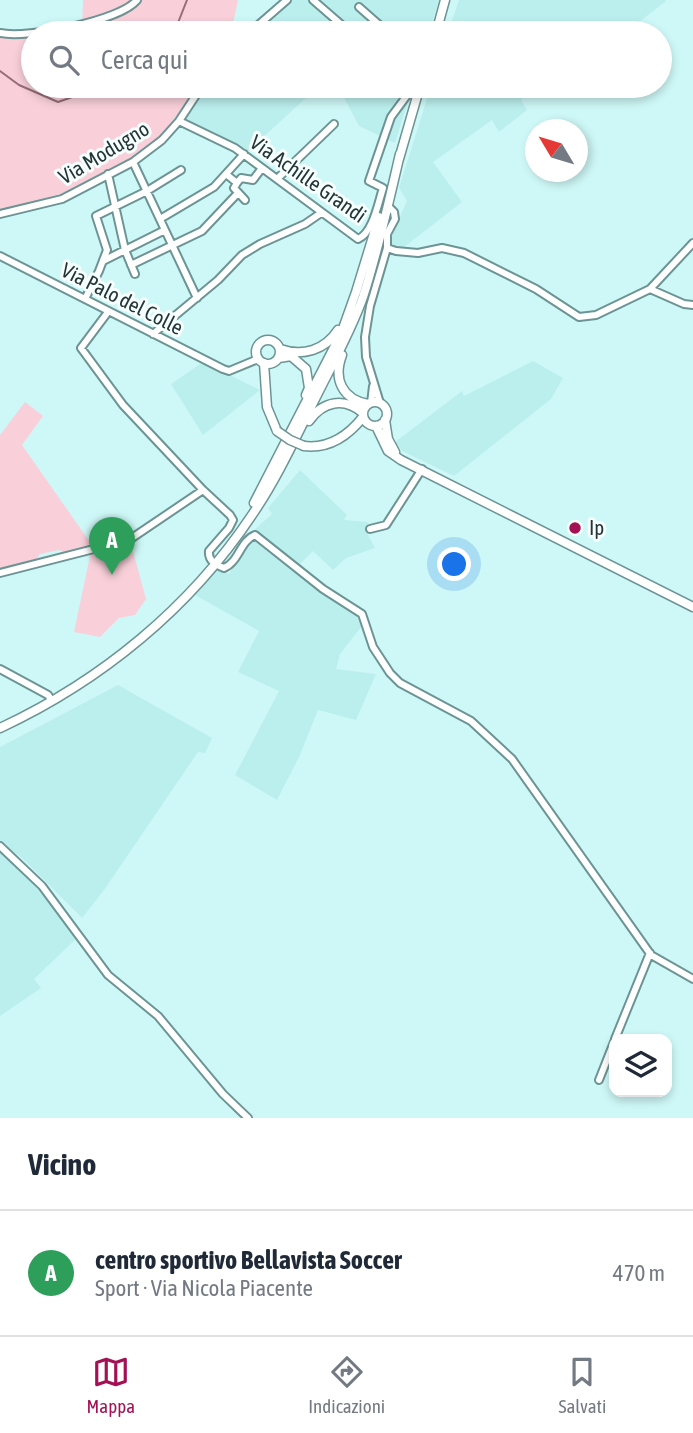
<!DOCTYPE html>
<html lang="it">
<head>
<meta charset="utf-8">
<style>
  body { margin:0; font-family:"Asap Condensed",sans-serif; background:#f6f6f7; color:#1f2937 }
  .controls { position:absolute; right:21px; bottom:21px; display:grid; overflow:hidden; border-radius:14px; box-shadow:0 4px 10px #0003 }
  .controls button { width:63px; height:63px; display:grid; place-items:center; padding:0; border:0; border-bottom:2px solid #e0e1e3; background:#fff; color:#1f2937; font:35px sans-serif }
  .compass { position:absolute; left:525px; top:119px; width:63px; height:63px; border-radius:50%; background:#fff; box-shadow:0 4px 10px #0003; rotate:308deg }
  .you { position:absolute; left:455px; top:565px; width:24px; height:24px; margin:-18px; border:5px solid #fff; border-radius:50%; background:#1a73e8; box-shadow:0 0 0 10px #1a73e833 }
  .badge { display:grid; place-items:center; width:46px; height:46px; border-radius:50%; background:#a31154; color:#fff; font-size:23px; font-weight:700 }
  .pin { position:absolute; translate:-50% -58px; filter:drop-shadow(0 2px 4px #0008) }
  .pin::after { content:''; position:absolute; top:37px; width:24px; height:21px; background:inherit; clip-path:polygon(0 0,100% 0,50% 100%) }
  .list { margin:0; padding:0; list-style:none }
  h2 { display:flex; justify-content:space-between; align-items:center; height:91px; margin:0; padding:0 28px; font-size:30px }
  h2 small { font-size:23px; font-weight:400; color:#747a83 }
  .list li { display:grid; grid-template-columns:46px 1fr auto; gap:21px; align-items:center; box-sizing:border-box; height:126px; padding:0 28px; border-top:2px solid #e0e1e3 }
  .list b { display:block; font-size:26px; white-space:nowrap }
  .list p { margin:0; font-size:23px; white-space:nowrap; color:#747a83 }
  .list em { font-size:23px; font-style:normal; color:#747a83 }
  .icon { flex:none; width:38px; height:38px; fill:none; stroke:currentColor; stroke-width:2; stroke-linecap:round; stroke-linejoin:round }
  .map { position:relative; flex:none; width:693px; height:1118px; overflow:hidden }
  .search { position:absolute; background:#fff; box-shadow:0 4px 10px #0003; left:21px; right:21px; top:21px; height:77px; display:flex; align-items:center; gap:18px; box-sizing:border-box; padding:0 24px; border-radius:38px; color:#747a83; font-size:26px }
  .sheet { height:217px; background:#fff }
  nav { display:flex; justify-content:space-around; align-items:center; box-sizing:border-box; height:98px; border-top:2px solid #e0e1e3; background:#fff; font-size:19px; color:#747a83 }
  nav a { display:grid; justify-items:center; gap:4px }
  nav .on { color:#a31154 }
  .map>svg:first-child { display:block }
  .built { fill:#bbefed }
  .green { fill:#f9d0da }
  .lines { fill:none; stroke-linecap:round; stroke-linejoin:round }
  .stream { stroke:#966e7a; stroke-width:2 }
  .minor-casing { stroke:#6d9494; stroke-width:10 }
  .major-casing { stroke:#6d9494; stroke-width:11 }
  .minor { stroke:#fff; stroke-width:6 }
  .major { stroke:#fff; stroke-width:8 }
  .major-bridge-casing { stroke:#6d9494; stroke-width:11; stroke-linecap:butt }
  .major-bridge { stroke:#fff; stroke-width:8 }
  .poi-dot { fill:#a31154; stroke:#f6fefe; stroke-width:2.5 }
  .labels { text-anchor:middle; stroke-width:6; stroke-linejoin:round; paint-order:stroke }
  .street-label { font-size:21px; fill:#253535; stroke:#f6fefe }
  .poi-label { font-size:21px; fill:#253535; stroke:#f6fefe; text-anchor:start }
</style>
</head>
<body>
<div class="map">
<svg width="693" height="1118" viewBox="0 0 693 1118">
  <rect width="100%" height="100%" fill="#cef8f7"/>
  <path class="built" d="M281,0H439L429,33H244Z
    M459,0H665L666,1L625,33H448Z
    M198,86H319L247,152L177,117Z
    M338,86H413L395,143L359,126Z
    M431,86H540L521,100L527,110L499,132L492,120L433,162L462,202L403,248L390,244L393,231L407,201L399,188Z
    M533,361L563,378L551,399L454,476L402,451L395,442L462,391L464,396Z
    M203,362L260,390L203,435L171,384Z
    M300,470L347,515L344,520L368,522V535L375,548L346,558L333,570L313,551L299,565L369,617L340,654L336,669L376,674L356,720L318,710L299,757L277,800L235,775L279,691L238,672L259,631L195,595L217,569L229,574L254,530L272,514L268,508Z
    M118,685L212,738L205,753L198,752L104,890L82,918L22,858L0,842V747Z
    M0,850L18,866L78,937L34,979L41,988L0,1016Z"/>
  <path class="green" d="M83,0H238L231,33H50L82,27Z
    M33,35V86H201L146,153L78,190L0,212V37Z
    M25,402L43,416L22,445L92,545L64,552L59,550L40,554L36,560L0,569V435Z
    M131,544L146,599L135,615L119,618L100,637L74,632L91,551Z"/>
  <g class="lines">
    <path class="stream" d="M174,33L187,0
      M0,71L19,85L58,102L104,86"/>
    <g class="minor-casing">
      <path id="minor" d="M313,0L351,33
        M359,7L384,29L379,33
        M0,33C27,39 120,21 137,0
        M249,33L287,0
        M179,121L235,148L358,239C373,233 378,203 383,188L369,181L391,117L408,94V86
        M133,162L197,298
        M108,174L125,250L135,274
        M226,174L237,183L234,188L245,200
        M277,179L334,124
        M237,183L241,178L253,180L262,168
        M0,214L62,199L133,162L162,140L179,121L202,86
        M160,219L214,187L244,154
        M387,248L396,251L418,253L442,248L464,253L536,289L579,317L596,315L650,289L684,304L693,305
        M0,256L223,369L229,371L258,359
        M103,261L165,230
        M131,265L202,231L238,193
        M650,289L693,243
        M85,299L99,271L107,250L96,216L147,191L181,170
        M153,334L218,280L242,255L260,244L305,224L321,213
        M371,403L373,386
        M380,403L366,357L365,337L370,306L387,248V234L395,219L394,212L388,206
        M203,490L230,515L233,520L229,528L209,551C208,561 216,565 224,568C239,562 240,541 255,535L323,589L362,614L373,647L390,673L400,683L471,721L512,759L651,955L693,979
        M370,529L386,525L422,469
        M0,573L129,540L203,490L123,405L81,348L108,312
        M0,669L48,695L52,701
        M0,846L42,886L108,975L158,1016L223,1094L248,1118
        M615,1039L650,953
        M599,1080L614,1042"/>
    </g>
    <g class="major-casing">
      <path id="major" d="M436,33L445,0
        M399,159L420,86
        M256 352a12 12 0 1 1 24 0a12 12 0 1 1-24 0Z
        M280,349C303,357 325,350 338,330
        M342,355C333,379 342,399 368,404
        M279,358L291,356L306,369L309,388L306,395
        M264,363L267,407L277,431
        M363 414a12 12 0 1 1 24 0a12 12 0 1 1-24 0Z
        M385,420L388,439L395,452
        M309,421C323,401 344,397 363,413
        M376,426L388,451L401,460L693,607
        M304,446C329,449 348,436 363,417
        M254,503L341,334L356,292L379,217
        M0,728C101,681 190,608 252,515C276,480 294,441 313,403C330,368 350,334 363,297C378,251 389,201 400,154"/>
    </g>
    <use href="#minor" class="minor"/>
    <use href="#major" class="major"/>
    <g class="major-bridge-casing">
      <path id="major-bridge" d="M277,431L290,440L304,446"/>
    </g>
    <use href="#major-bridge" class="major-bridge"/>
  </g>
  <circle class="poi-dot" cx="575" cy="528" r="7"/>
  <g class="labels">
    <g class="street-label">
      <text transform="translate(104 153) rotate(-31)" y="7">Via Modugno</text>
      <text transform="translate(308 179) rotate(35)" y="7">Via Achille Grandi</text>
      <text transform="translate(122 299) rotate(27)" y="7">Via Palo del Colle</text>
    </g>
    <g class="poi-label">
      <text x="589" y="535">Ip</text>
    </g>
  </g>
</svg>
<div class="controls">
<button><svg class="icon" aria-label="layers" viewBox="0 0 24 24"><path d="M12 4l9 5-9 5-9-5zM3 14l9 5 9-5"/></svg></button>
</div>
<svg class="compass" viewBox="-18 -18 36 36"><path d="M0-13l5 13h-10z" fill="#e53935"/><path d="M0 13l5-13h-10z" fill="#747a83"/></svg>
<div class="you"></div>
<div class="pin badge" style="left:112px;top:575px;background:#2e9e5b">A</div>
<div class="search"><svg class="icon" aria-label="search" viewBox="0 0 24 24"><circle cx="10" cy="10" r="6"/><path d="M15 15l6 6"/></svg>Cerca qui</div>
</div>
<section class="sheet">
<h2>Vicino<small></small></h2>
<ul class="list">
<li><span class="badge" style="background:#2e9e5b">A</span><div><b>centro sportivo Bellavista Soccer</b><p>Sport · Via Nicola Piacente</p></div><em>470 m</em></li>
</ul>
</section>
<nav>
<a class="on"><svg class="icon" aria-label="map" viewBox="0 0 24 24"><path d="M3 6l6-2 6 2 6-2v14l-6 2-6-2-6 2zM9 4v14M15 6v14"/></svg>Mappa</a>
<a><svg class="icon" aria-label="directions" viewBox="0 0 24 24"><path d="M12 3l9 9-9 9-9-9zM9 14v-3h6M13 9l2 2-2 2"/></svg>Indicazioni</a>
<a><svg class="icon" aria-label="saved" viewBox="0 0 24 24"><path d="M7 4h10v16l-5-4-5 4z"/></svg>Salvati</a>
</nav>
</body>
</html>
